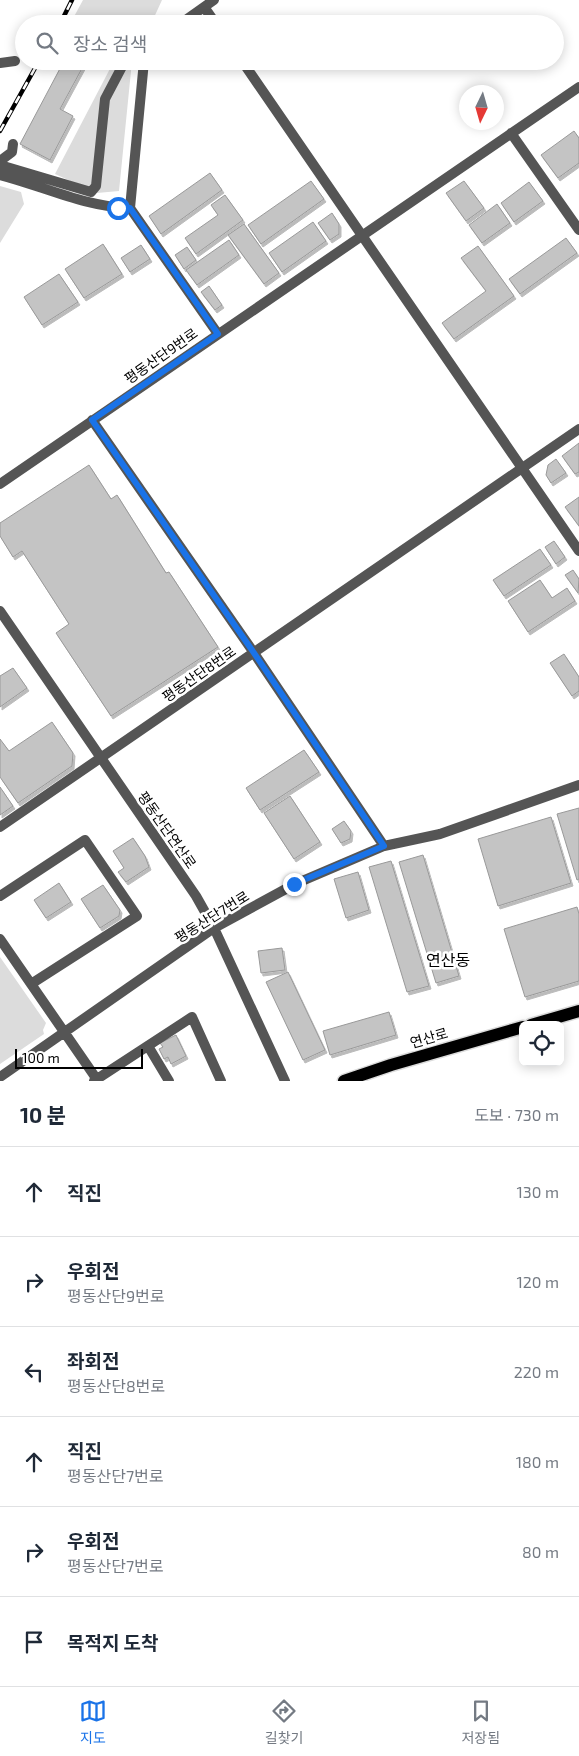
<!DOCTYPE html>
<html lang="ko">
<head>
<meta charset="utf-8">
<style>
  body { margin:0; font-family:"Exo 2","Noto Sans KR",sans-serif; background:#f2f2f3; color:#1f2937 }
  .controls { position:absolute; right:15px; bottom:15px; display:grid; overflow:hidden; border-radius:8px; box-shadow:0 2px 12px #0003 }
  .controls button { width:45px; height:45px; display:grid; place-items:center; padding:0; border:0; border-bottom:1px solid #e0e1e3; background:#fff; color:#1f2937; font:25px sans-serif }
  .compass { position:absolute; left:459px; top:85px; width:45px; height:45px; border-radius:50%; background:#fff; box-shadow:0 2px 12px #0003; rotate:185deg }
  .scale { position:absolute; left:15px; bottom:12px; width:128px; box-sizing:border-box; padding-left:5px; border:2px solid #000; border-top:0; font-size:14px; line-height:18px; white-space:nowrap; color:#000; -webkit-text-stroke:4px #fff; paint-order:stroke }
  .stop { position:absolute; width:15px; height:15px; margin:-11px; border:4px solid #1a73e8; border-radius:50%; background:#fff }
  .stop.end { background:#1a73e8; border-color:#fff; box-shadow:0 1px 5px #0008 }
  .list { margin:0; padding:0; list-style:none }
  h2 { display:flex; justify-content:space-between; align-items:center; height:65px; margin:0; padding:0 20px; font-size:21px }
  h2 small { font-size:16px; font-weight:400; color:#747a83 }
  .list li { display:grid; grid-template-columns:32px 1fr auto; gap:15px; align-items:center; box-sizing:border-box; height:90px; padding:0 20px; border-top:1px solid #e0e1e3 }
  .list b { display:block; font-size:19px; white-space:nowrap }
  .list p { margin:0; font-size:16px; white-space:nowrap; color:#747a83 }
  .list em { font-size:16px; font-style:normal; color:#747a83 }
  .icon { flex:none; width:28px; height:28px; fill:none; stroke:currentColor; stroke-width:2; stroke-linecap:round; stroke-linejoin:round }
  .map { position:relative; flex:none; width:579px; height:1081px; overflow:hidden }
  .search { position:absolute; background:#fff; box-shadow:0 2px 12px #0003; left:15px; right:15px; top:15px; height:55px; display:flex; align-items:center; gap:12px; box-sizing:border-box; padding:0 18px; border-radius:28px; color:#747a83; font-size:19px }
  .sheet { height:605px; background:#fff }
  nav { display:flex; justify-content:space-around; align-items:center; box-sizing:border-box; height:70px; border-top:1px solid #e0e1e3; background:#fff; font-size:14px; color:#747a83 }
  nav a { display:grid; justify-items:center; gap:2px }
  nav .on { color:#1a73e8 }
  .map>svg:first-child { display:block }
  .green { fill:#dcdcdc }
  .building { fill:#c4c4c4; stroke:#999; filter:url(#shadow) }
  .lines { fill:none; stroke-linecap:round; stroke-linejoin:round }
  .major-casing { stroke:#dbdbdb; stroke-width:15 }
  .minor { stroke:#555; stroke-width:10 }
  .major { stroke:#000; stroke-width:12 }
  .rail-casing { stroke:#000; stroke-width:4.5 }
  .rail { stroke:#fff; stroke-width:2.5; stroke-dasharray:8; stroke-linecap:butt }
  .route { stroke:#1a73e8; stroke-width:6 }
  .labels { text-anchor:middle; stroke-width:5; stroke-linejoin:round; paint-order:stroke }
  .street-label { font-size:14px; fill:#000; stroke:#fff }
  .quarter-label { font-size:16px; fill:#000; stroke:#fff }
</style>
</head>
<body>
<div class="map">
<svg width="579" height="1081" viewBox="0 0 579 1081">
  <defs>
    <filter id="shadow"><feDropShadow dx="2" dy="3" stdDeviation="0" flood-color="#0004"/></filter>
  </defs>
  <rect width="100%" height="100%" fill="#fff"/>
  <path class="green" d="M83,0H162L151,24H70Z
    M114,61H132L119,191L97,193L55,174Z
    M0,186L21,192L24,204L0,243Z
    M0,957L46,1023L43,1030L44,1034L0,1064Z"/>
  <path class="building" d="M64,61H86L60,109L73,116L50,160L20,144Z
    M574,131L579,138V163L558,178L541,155Z
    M210,173L222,190L161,234L149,216Z
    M311,181L324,199L261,244L248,225Z
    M464,181L484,208L466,221L446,193Z
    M529,182L543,201L514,222L501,203Z
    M225,195L243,220L196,254L185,238L218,215L211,205Z
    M497,204L510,223L482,243L469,225Z
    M332,213L339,224V234L330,240L318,223Z
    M313,222L326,241L282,272L269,253Z
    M244,224L279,273L264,284L228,235Z
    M566,238L577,253L520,294L509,279Z
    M229,240L239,255L197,285L186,270Z
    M103,244L122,274L84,298L65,269Z
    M141,245L150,259L130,272L121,258Z
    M478,246L514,296L454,339L442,323L486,291L461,258Z
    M187,247L196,260L184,269L175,255Z
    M59,274L78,302L42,325L24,297Z
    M209,286L222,305L215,310L201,292Z
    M579,443V472L575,474L562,456Z
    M556,459L566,473L551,483L546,475L548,465Z
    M89,465L111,499L117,495L166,573L169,572L218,647L111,716L56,633L69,624L22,551L13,557L0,536V523Z
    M579,497V526L565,507Z
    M554,541L565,557L556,564L545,547Z
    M540,549L551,565L504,596L493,580Z
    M573,570L579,579L578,593L565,575Z
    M540,580L552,598L567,588L575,601L528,632L508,601Z
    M564,654L579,677V691L572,696L550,663Z
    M13,668L27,688L0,707V676Z
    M52,722L73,753L72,766L18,803L0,777V739L9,751Z
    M304,750L319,772L260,810L246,788Z
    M0,787L13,806L0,815Z
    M290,796L320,842L294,859L264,813Z
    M579,808V879L577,880L557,814Z
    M551,817L571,883L498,906L478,839Z
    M344,821L351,831L350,839L341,843L332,829Z
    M133,838L145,856L149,867L126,882L118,872L124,868L113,851Z
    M423,855L459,976L436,983L399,862Z
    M391,861L429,986L407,992L369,867Z
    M358,872L369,910L346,918L334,879Z
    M59,883L71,902L46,918L34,900Z
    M103,885L120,910L119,916L100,928L81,899Z
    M577,907L579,914V981L525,997L504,929Z
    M282,948L285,970L261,973L258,951Z
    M288,972L325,1050L303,1060L266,982Z
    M389,1012L396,1035L330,1055L323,1031Z
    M176,1035L186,1056L171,1064L168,1057L164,1059L159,1049L163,1047L160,1043Z"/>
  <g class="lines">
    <g class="major-casing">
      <path id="major" d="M531,1025L579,1011
        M344,1081L391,1065L523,1027"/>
    </g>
    <path class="minor" d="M204,7L216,24
      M180,24L214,0
      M242,61L579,551
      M0,63L15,61
      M511,133L579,230
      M0,161L12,152L13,144
      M0,165L91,192L96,186L105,99L125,61
      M0,175C43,186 85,207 130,208L144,61
      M130,208L218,334
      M92,420L254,653L384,846
      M0,484L579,87
      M0,611L196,896L214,928L285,1081
      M0,827L579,429
      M0,896L85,840L137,916L31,984
      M0,939L98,1081
      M148,1046L169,1081
      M0,1077L214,928L295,884L384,846L440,834L579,785
      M94,1081L192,1017L221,1081"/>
    <use href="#major" class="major"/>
    <g class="rail-casing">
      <path id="rail" d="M60,24L72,0
        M0,131L39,61"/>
    </g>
    <use href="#rail" class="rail"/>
  </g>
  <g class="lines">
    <path class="route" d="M118,208H130L218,334L92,420L254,653L384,846L294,884"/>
  </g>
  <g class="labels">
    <g class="street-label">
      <text transform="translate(161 356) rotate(-35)" y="5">평동산단9번로</text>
      <text transform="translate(199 674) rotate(-35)" y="5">평동산단8번로</text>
      <text transform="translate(167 830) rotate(55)" y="5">평동산단연산로</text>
      <text transform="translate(212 917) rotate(-32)" y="5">평동산단7번로</text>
      <text transform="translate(429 1038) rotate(-16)" y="5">연산로</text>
    </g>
    <g class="quarter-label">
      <text x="448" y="966">연산동</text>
    </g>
  </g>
</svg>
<div class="controls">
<button><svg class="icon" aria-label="locate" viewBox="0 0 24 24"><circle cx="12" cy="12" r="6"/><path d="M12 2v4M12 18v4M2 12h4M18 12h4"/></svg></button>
</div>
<svg class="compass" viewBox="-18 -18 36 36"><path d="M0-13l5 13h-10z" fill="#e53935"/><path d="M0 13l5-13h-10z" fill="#747a83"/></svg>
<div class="scale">100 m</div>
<div class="stop" style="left:118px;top:208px"></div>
<div class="stop end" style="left:294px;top:884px"></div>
<div class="search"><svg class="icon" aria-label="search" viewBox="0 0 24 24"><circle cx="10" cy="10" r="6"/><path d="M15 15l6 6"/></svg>장소 검색</div>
</div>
<section class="sheet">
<h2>10 분<small>도보 · 730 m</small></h2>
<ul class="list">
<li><svg class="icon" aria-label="ahead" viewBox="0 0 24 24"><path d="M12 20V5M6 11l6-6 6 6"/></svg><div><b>직진</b></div><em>130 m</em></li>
<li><svg class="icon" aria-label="right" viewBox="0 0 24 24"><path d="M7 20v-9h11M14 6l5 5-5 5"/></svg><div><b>우회전</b><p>평동산단9번로</p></div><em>120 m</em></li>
<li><svg class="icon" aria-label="left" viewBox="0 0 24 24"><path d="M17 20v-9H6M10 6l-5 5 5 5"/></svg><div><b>좌회전</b><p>평동산단8번로</p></div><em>220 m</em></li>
<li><svg class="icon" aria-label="ahead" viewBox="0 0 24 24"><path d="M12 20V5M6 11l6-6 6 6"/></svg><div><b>직진</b><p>평동산단7번로</p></div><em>180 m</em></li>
<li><svg class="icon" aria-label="right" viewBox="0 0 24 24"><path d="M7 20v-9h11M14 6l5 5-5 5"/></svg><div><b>우회전</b><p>평동산단7번로</p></div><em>80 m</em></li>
<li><svg class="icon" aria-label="arrive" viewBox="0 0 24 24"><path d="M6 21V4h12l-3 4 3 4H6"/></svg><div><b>목적지 도착</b></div></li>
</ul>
</section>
<nav>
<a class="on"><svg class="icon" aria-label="map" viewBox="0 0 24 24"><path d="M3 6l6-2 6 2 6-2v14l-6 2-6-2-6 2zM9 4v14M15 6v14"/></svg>지도</a>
<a><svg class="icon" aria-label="directions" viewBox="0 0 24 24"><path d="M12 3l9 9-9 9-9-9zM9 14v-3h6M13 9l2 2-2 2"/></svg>길찾기</a>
<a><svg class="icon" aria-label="saved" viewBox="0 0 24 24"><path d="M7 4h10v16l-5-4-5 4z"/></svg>저장됨</a>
</nav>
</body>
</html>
